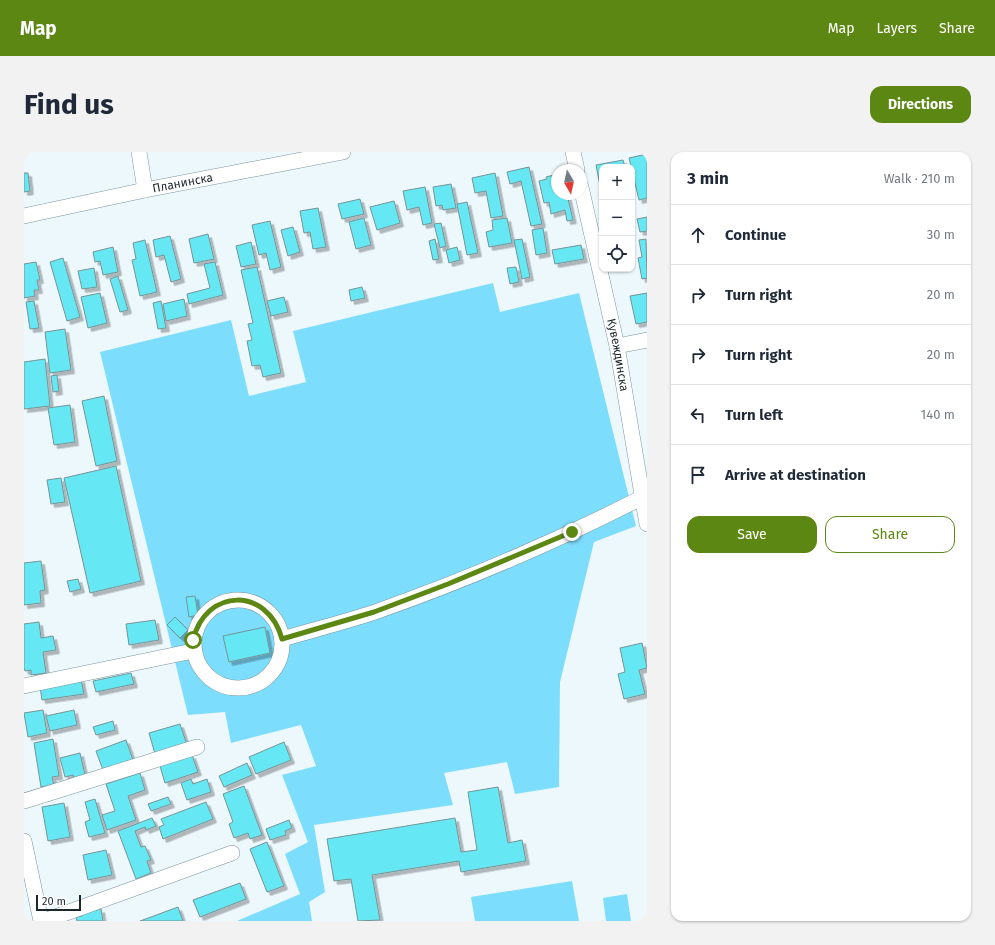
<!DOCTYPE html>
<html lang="en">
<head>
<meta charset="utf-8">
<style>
  body { margin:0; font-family:"Fira Sans",sans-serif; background:#f2f2f3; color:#1f2937 }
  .controls { position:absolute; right:12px; top:12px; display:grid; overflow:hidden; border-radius:8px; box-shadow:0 1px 3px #0004 }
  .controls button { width:36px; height:36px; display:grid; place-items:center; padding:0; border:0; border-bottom:1px solid #e0e1e3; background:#fff; color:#1f2937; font:20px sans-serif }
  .compass { position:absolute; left:527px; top:12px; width:36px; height:36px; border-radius:50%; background:#fff; box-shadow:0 1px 3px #0004; rotate:171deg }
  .scale { position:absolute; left:12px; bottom:10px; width:45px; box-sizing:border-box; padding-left:4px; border:2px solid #1c272b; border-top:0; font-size:11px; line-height:14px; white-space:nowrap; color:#1c272b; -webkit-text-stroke:3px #fff; paint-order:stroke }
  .stop { position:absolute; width:12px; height:12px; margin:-9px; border:3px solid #5c8713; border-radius:50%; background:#fff }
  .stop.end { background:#5c8713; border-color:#fff; box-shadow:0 1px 4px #0008 }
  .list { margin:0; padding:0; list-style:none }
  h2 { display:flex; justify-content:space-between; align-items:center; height:52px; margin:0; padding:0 16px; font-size:17px }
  h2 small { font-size:13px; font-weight:400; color:#747a83 }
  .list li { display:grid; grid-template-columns:26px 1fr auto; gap:12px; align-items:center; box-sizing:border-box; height:60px; padding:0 16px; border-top:1px solid #e0e1e3 }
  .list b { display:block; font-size:15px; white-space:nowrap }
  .list em { font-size:13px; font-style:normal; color:#747a83 }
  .actions { display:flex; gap:8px; padding:12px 16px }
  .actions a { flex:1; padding:9px 0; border:1px solid #5c8713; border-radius:12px; text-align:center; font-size:14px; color:#5c8713 }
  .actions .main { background:#5c8713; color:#fff }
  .icon { flex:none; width:22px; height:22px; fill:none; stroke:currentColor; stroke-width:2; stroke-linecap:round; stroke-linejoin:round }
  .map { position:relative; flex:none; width:623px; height:769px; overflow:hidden; border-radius:12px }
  header { display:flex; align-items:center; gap:24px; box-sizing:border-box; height:56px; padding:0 20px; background:#5c8713; color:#fff }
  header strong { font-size:19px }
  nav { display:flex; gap:22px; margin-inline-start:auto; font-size:14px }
  .intro { display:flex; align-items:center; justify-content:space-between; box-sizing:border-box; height:96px; padding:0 24px }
  h1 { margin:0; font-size:28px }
  .button { padding:10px 18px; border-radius:12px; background:#5c8713; color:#fff; font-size:14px; font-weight:700 }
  main { display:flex; gap:24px; padding:0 24px }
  aside { flex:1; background:#fff; border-radius:12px; box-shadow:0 1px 3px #0004 }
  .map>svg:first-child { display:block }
  .green { fill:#7dddfd }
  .building { fill:#65e8f4; stroke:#759496; filter:url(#shadow) }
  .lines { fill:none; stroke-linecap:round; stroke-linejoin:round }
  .minor-casing { stroke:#7a96a0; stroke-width:16 }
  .minor { stroke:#fff; stroke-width:15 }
  .route { stroke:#5c8713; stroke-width:5 }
  .labels { text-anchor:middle; stroke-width:3.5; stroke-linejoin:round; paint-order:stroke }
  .street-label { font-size:12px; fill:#1c272b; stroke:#fff }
</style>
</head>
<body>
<header>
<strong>Map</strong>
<nav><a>Map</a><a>Layers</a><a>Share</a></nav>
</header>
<div class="intro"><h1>Find us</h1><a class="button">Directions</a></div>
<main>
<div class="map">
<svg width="623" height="769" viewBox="0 0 623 769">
  <defs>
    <filter id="shadow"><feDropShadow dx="3.5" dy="3.5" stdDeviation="0" flood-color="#0004"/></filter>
  </defs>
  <rect width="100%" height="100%" fill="#edf8fd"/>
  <path class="green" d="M469,131L476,160L555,141L612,374L570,390L536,530L535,635L491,642L483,610L420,621L429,653L290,673L301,740L285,750L288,769H213L276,742L261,702L284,690L258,623L292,614L277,573L207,591L201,560L164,563L76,200L207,168L225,244L282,230L269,179Z
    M548,729L555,769H451L447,745Z
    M603,742L607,769H582L579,746Z"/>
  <path class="building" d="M623,2V46L615,48L605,6Z
    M599,8L601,15H578V44L572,13Z
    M505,15L518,72L507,74L497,29L486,32L483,20Z
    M0,21H4L6,39L0,40Z
    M471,21L479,64L467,66L462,39L451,41L448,26Z
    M530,23V25L533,24V42H543L549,68L543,69L541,58L527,62L525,50L520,51L515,29L523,27L522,25Z
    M427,32L432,56L419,58L418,53L412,54L409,35Z
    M401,35L408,71L399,73L395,55L383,58L379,39Z
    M336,47L340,62L318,67L314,52Z
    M370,49L376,71L353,78L346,55Z
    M443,50L454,101L443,103L433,52Z
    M294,56L302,95L289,97L286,80L280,81L276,59Z
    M623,65V79L616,80L613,67Z
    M340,66L347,93L332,97L325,70Z
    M483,66L488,91L465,95L462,80L469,78L468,68Z
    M246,69L257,115L246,118L242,101L235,103L228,73Z
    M417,71L422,94L416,96L410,72Z
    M269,75L276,100L264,104L257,78Z
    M519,76L523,101L512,103L508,78Z
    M184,82L190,107L170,111L165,87Z
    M146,84L157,127L147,130L140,103L132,105L129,88Z
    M411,87L415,107L409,108L405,89Z
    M498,87L506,125L498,127L490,88Z
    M622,87L623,126L618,127L614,106L618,105L615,88Z
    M121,88L133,140L116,144L108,108L112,107L109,91Z
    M227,90L232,112L217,115L212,94Z
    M557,93L560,107L531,112L528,98Z
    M89,95L94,120L79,123L76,109L71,110L69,100Z
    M433,95L436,108L425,111L422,98Z
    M39,106L56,165L43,169L26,110Z
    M12,110L16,128H13L15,138H10L11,144L0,146V112Z
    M191,110L199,143L165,152L163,142L186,136L180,112Z
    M233,115L257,221L239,225L236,213L228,214L223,189L228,188L224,172L229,171L217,118Z
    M492,115L495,130L486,132L483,116Z
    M70,116L73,135L58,137L54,119Z
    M94,124L104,158L96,160L86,127Z
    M338,135L341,146L327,149L325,138Z
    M76,141L83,171L64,176L57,145Z
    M623,141V170L612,172L606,144Z
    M260,145L264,160L247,164L243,149Z
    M160,147L163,164L142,169L139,152Z
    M10,149L15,176L6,177L2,150Z
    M137,149L142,176L134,177L129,151Z
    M41,177L47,218L26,221L21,180Z
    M21,207L26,254L0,257V210Z
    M33,223L35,239L29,240L27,224Z
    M80,244L93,309L72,314L58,249Z
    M46,253L51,290L30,293L24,256Z
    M92,314L117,429L66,441L40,326Z
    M37,326L41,350L27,352L23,328Z
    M17,409L21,438L16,439L17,451L0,453V411Z
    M54,427L57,437L46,440L43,429Z
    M171,444L174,463L165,465L162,445Z
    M151,465L164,478L156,486L143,473Z
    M131,468L135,488L105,493L102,472Z
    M15,470L17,486L29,484L32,498L19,500L22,521L7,523V518L1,519L0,516V472Z
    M241,475L246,501L205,510L199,484Z
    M618,491L623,516L615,518L621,542L600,547L594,522L601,520L596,496Z
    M107,521L110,532L72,540L69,529Z
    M57,527L60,542L18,548L16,535Z
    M19,558L23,581L4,585L0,561Z
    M50,558L53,573L26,579L22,564Z
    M89,569L91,578L72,583L69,575Z
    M156,572L163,593L131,602L125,581Z
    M29,587L35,624L28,625L30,633L17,635L10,591Z
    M102,588L109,608L79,618L72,599Z
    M260,590L267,608L232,622L225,605Z
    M56,601L61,623L50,626L49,623L41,625L36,606Z
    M168,603L174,620L141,631L136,614Z
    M223,611L228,623L200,635L195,624Z
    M116,621L121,638L104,644L112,668L83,678L78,663L91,659L82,632Z
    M167,627L169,632L183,627L187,640L163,648L157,631Z
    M220,634L238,683L226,687L224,681L210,686L205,672L209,670L199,642Z
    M474,635L484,691L498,688L502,709L437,720L435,709L348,723L356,768L334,769L327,727L310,729L303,687L431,666L437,700L453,698L444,640Z
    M144,645L147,652L127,659L124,652Z
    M71,647L81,681L65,685L61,670L66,668L61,650Z
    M182,650L189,667L139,687L135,675L140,673L137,667Z
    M40,651L46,685L24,689L18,655Z
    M128,666L132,674L122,678L121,675L111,679L117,695L121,694L127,708L123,709L127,721L112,727L94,679Z
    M265,668L268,676L261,679L262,683L246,688L242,677Z
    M243,690L260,734L243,740L226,697Z
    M82,698L88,723L64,728L59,703Z
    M216,731L222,747L176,765L169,748Z
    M154,755L159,769H116L146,758Z
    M77,757L79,769H53L52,765L58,764V761Z"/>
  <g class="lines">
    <g class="minor-casing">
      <g id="minor">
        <path d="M115,0L121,38"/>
        <path d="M549,0L553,18"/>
        <path id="s1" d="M557,35L593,194L623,372"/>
        <path id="s2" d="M0,64L121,38L319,0"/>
        <path d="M593,194L623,188"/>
        <circle cx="214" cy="492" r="44"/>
        <path d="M258,487C289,478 321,470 351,460C442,428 531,390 617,346"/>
        <path d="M0,534L169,499"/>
        <path d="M0,649L173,595"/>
        <path d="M0,689L17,769"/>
        <path d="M20,769L208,701"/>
      </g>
    </g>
    <use href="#minor" class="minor"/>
  </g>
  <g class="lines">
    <path class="route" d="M169,488C182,435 244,435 258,487L350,460L424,432L548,380"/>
  </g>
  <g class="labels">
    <g class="street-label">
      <text dy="4" stroke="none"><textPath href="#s2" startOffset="162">Планинска</textPath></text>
      <text dy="4" stroke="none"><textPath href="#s1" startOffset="172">Кувеждинска</textPath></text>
    </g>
  </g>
</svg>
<div class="controls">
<button>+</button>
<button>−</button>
<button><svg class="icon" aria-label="locate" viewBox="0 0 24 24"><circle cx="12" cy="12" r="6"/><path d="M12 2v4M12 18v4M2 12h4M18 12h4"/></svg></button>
</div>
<svg class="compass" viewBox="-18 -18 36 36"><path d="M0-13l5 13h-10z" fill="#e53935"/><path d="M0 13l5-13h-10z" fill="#747a83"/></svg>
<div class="scale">20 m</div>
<div class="stop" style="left:169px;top:488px"></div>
<div class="stop end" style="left:548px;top:380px"></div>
</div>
<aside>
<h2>3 min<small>Walk · 210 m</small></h2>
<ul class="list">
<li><svg class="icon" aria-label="ahead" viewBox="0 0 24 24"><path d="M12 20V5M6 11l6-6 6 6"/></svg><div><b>Continue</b></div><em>30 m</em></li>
<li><svg class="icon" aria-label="right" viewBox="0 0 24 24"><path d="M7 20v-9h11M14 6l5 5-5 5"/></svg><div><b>Turn right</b></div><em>20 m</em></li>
<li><svg class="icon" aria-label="right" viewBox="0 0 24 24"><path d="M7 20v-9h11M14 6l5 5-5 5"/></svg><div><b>Turn right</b></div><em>20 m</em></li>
<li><svg class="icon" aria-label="left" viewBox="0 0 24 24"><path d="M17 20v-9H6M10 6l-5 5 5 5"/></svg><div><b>Turn left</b></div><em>140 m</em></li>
<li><svg class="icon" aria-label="arrive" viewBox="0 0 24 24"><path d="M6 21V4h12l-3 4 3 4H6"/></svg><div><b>Arrive at destination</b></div></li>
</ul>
<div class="actions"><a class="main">Save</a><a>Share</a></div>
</aside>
</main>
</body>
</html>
